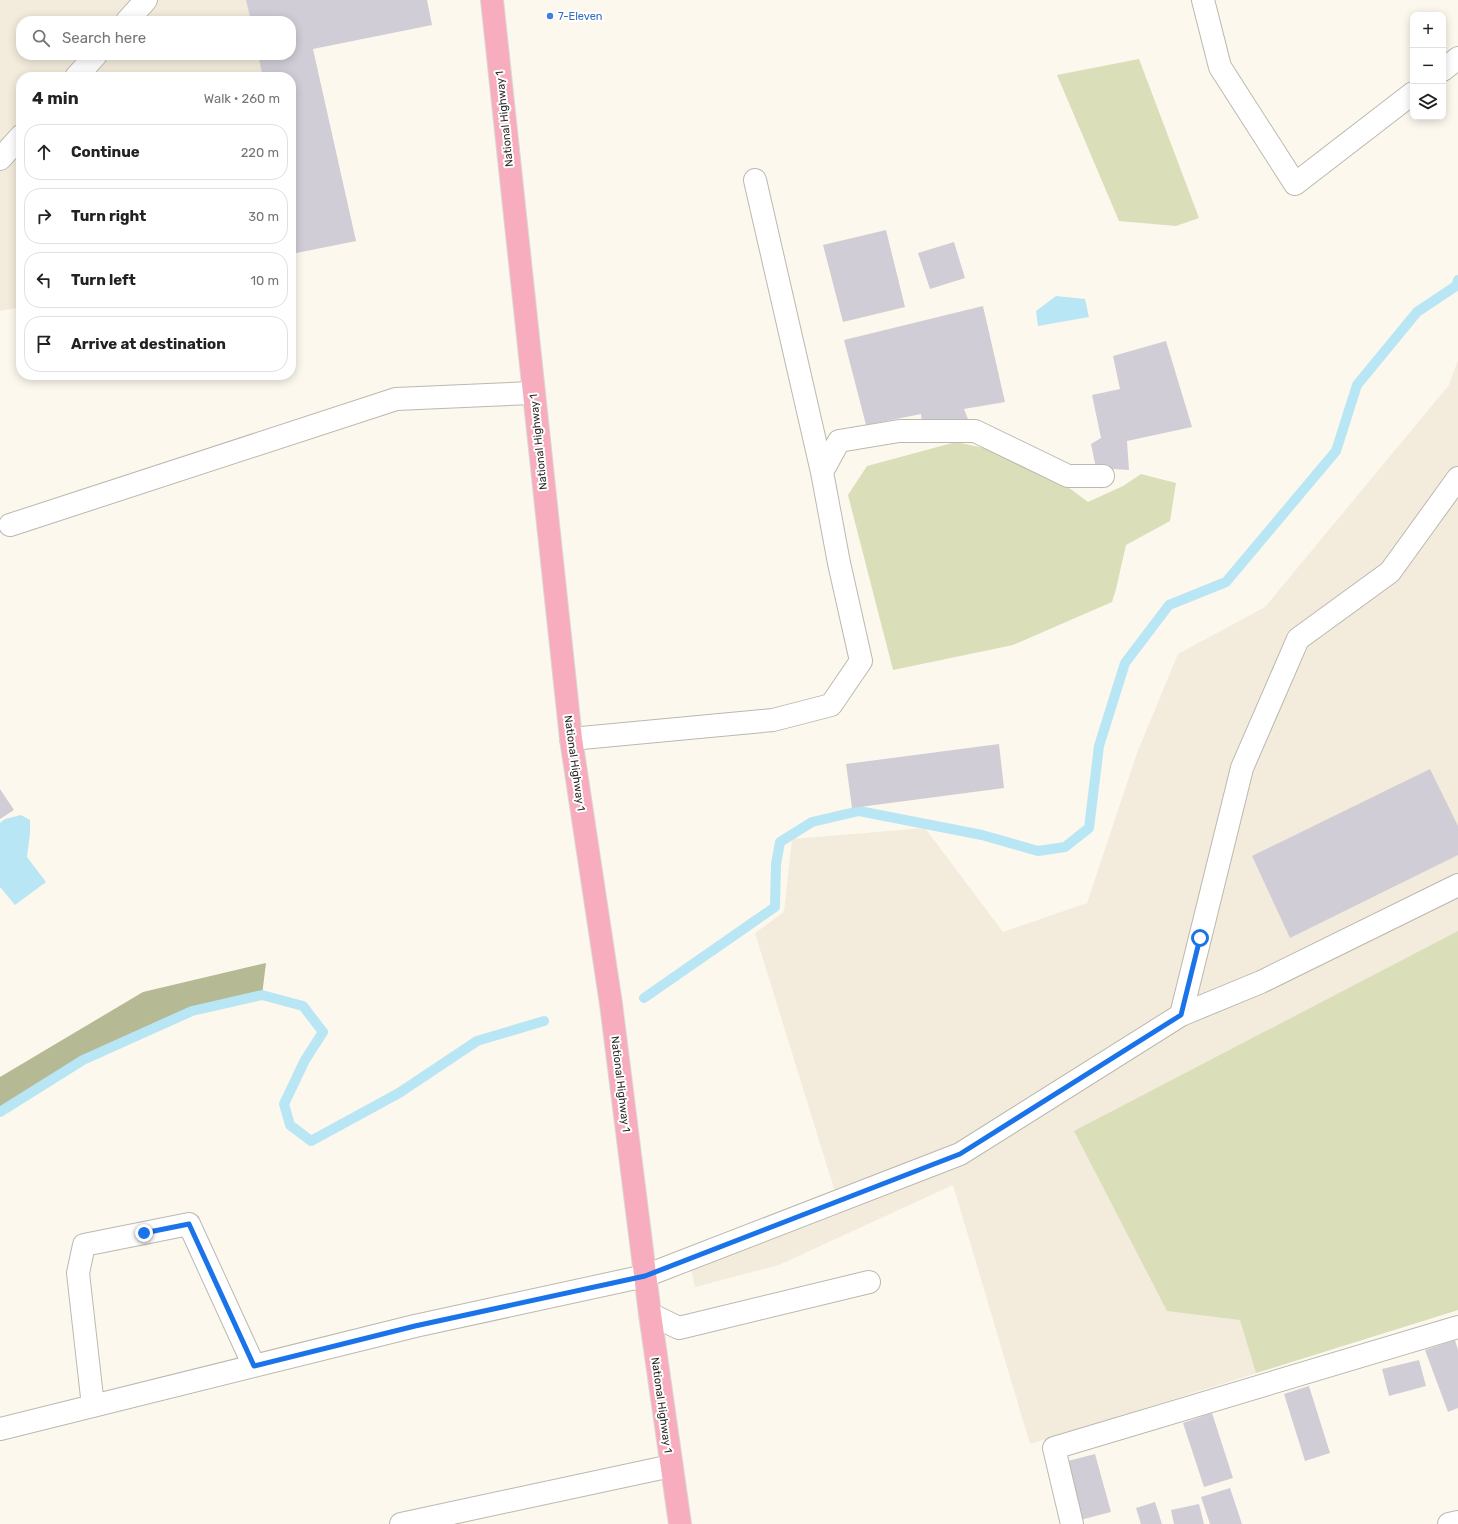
<!DOCTYPE html>
<html lang="en">
<head>
<meta charset="utf-8">
<style>
  body { margin:0; font-family:Rubik,sans-serif; background:#f6f6f6; color:#222 }
  .controls { position:absolute; right:12px; top:12px; display:grid; overflow:hidden; border-radius:8px; box-shadow:0 2px 10px #0003 }
  .controls button { width:36px; height:36px; display:grid; place-items:center; padding:0; border:0; border-bottom:1px solid #e0e0e0; background:#fff; color:#222; font:20px sans-serif }
  .stop { position:absolute; width:12px; height:12px; margin:-9px; border:3px solid #1a73e8; border-radius:50%; background:#fff }
  .stop.end { background:#1a73e8; border-color:#fff; box-shadow:0 1px 4px #0008 }
  .list { margin:0; padding:0; list-style:none }
  h2 { display:flex; justify-content:space-between; align-items:center; height:52px; margin:0; padding:0 16px; font-size:17px }
  h2 small { font-size:13px; font-weight:400; color:#767676 }
  .list li { display:grid; grid-template-columns:26px 1fr auto; gap:12px; align-items:center; box-sizing:border-box; height:56px; margin:0 8px 8px; padding:0 8px; border:1px solid #e0e0e0; border-radius:16px }
  .list b { display:block; font-size:15px; white-space:nowrap }
  .list em { font-size:13px; font-style:normal; color:#767676 }
  .icon { flex:none; width:22px; height:22px; fill:none; stroke:currentColor; stroke-width:2; stroke-linecap:round; stroke-linejoin:round }
  .map { position:relative; flex:none; width:1458px; height:1524px; overflow:hidden }
  .search { position:absolute; background:#fff; box-shadow:0 2px 10px #0003; left:16px; top:16px; width:280px; height:44px; display:flex; align-items:center; gap:10px; box-sizing:border-box; padding:0 14px; border-radius:16px; color:#767676; font-size:15px }
  .panel { position:absolute; background:#fff; box-shadow:0 2px 10px #0003; left:16px; top:72px; width:280px; height:308px; border-radius:16px }
  .map>svg:first-child { display:block }
  .built { fill:#f3ecdc; fill-rule:evenodd }
  .green { fill:#dadeb9 }
  .forest { fill:#b5b994 }
  .water { fill:#b9e6f5 }
  .lines { fill:none; stroke-linecap:round; stroke-linejoin:round }
  .stream { stroke:#b9e6f5; stroke-width:10 }
  .building { fill:#d1cdd6 }
  .minor-casing { stroke:#bbb8af; stroke-width:24 }
  .highway-casing { stroke:#d9d8d8; stroke-width:24 }
  .minor { stroke:#fff; stroke-width:22 }
  .highway { stroke:#f8adbf; stroke-width:22 }
  .route { stroke:#1a73e8; stroke-width:5 }
  .shop-dot { fill:#3f7fe0; stroke:#fff; stroke-width:1.5 }
  .labels { text-anchor:middle; stroke-width:4; stroke-linejoin:round; paint-order:stroke }
  .shop-label { font-size:11px; fill:#366cbe; stroke:#fff; text-anchor:start }
  .street-label { font-size:11px; fill:#2b2926; stroke:#fff }
</style>
</head>
<body>
<div class="map">
<svg width="1458" height="1524" viewBox="0 0 1458 1524">
  <rect width="100%" height="100%" fill="#fcf8ee"/>
  <path class="built" d="M0,0H302L334,152L356,241L291,254V77H21V307L0,311ZM21,21H291V55H21Z
    M1458,360V1310L1030,1444L953,1185L779,1265L695,1287L686,1247L835,1192L755,933L784,912L792,839L925,828L1003,932L1087,903L1137,753L1178,654L1265,607L1449,385Z"/>
  <path class="green" d="M1139,59L1199,218L1176,226L1119,221L1057,75Z
    M956,442L1002,452L1057,479L1088,502L1123,486L1141,474L1176,483L1170,521L1126,545L1116,589L1112,602L1013,645L893,670L848,495L867,466Z
    M1458,931V1310L1256,1373L1240,1320L1167,1311L1074,1131Z"/>
  <path class="forest" d="M266,963L262,995L192,1011L83,1060L0,1112V1077L143,992Z"/>
  <path class="water" d="M1056,296L1085,299L1089,317L1038,326L1036,311Z
    M21,815L30,820V833L27,857L46,882L15,905L0,887V823L5,819Z"/>
  <g class="lines">
    <path class="stream" d="M644,998L775,907L776,864L780,842L812,822L859,811L982,835L1038,851L1065,847L1089,828L1099,746L1125,663L1169,605L1226,582L1336,451L1357,385L1417,312L1456,286L1458,280
      M0,1112L83,1060L192,1011L262,995L303,1006L323,1032L305,1060L284,1104L290,1125L311,1141L399,1093L477,1041L544,1021"/>
  </g>
  <path class="building" d="M246,0H427L432,25L313,49L356,241L291,254V77H263L258,55H291V21H251Z
    M886,230L905,307L843,322L823,245Z
    M954,242L965,278L930,289L918,253Z
    M983,306L1005,402L964,409L970,424H922L921,414L866,425L844,340Z
    M1166,341L1192,427L1127,441L1129,470L1096,468L1091,444L1101,438L1092,395L1120,389L1113,356Z
    M999,744L1004,788L852,808L846,764Z
    M1430,769L1458,826V855L1290,938L1252,856Z
    M0,789L14,810L0,819Z
    M1455,1340L1458,1350V1408L1448,1412L1425,1350Z
    M1419,1360L1426,1386L1389,1396L1382,1369Z
    M1309,1386L1330,1453L1305,1461L1284,1394Z
    M1212,1413L1233,1478L1204,1487L1183,1423Z
    M1095,1454L1111,1512L1080,1520L1064,1462Z
    M1230,1488L1242,1524H1210L1201,1497Z
    M1155,1502L1162,1524H1141L1136,1508Z
    M1199,1504L1204,1524H1174L1171,1510Z"/>
  <g class="lines">
    <g class="minor-casing">
      <path id="minor" d="M1203,0L1220,67L1295,184L1413,93
        M127,21L146,0
        M1443,70L1458,58
        M76,77L96,55
        M0,159L21,136
        M822,472L839,441L899,431H975L1068,476H1103
        M10,525L396,399L532,393
        M571,739L773,720L831,705L861,661L839,563L822,472L755,180
        M1181,1015L1242,768L1298,639L1390,572L1458,478
        M650,1314L679,1328L869,1282
        M93,1406L78,1273L84,1245L189,1224L254,1366
        M0,1429L415,1326L645,1276L960,1154L1181,1015L1261,982L1458,885
        M401,1524L671,1466
        M1072,1524L1054,1448L1458,1327
        M1449,1524L1458,1522"/>
    </g>
    <g class="highway-casing">
      <path id="highway" d="M492,0L571,739L611,1004L650,1314L680,1524"/>
    </g>
    <use href="#minor" class="minor"/>
    <use href="#highway" class="highway"/>
  </g>
  <g class="lines">
    <path class="route" d="M144,1233L189,1224L254,1366L415,1326L645,1276L960,1154L1181,1015L1200,938"/>
  </g>
  <circle class="shop-dot" cx="550" cy="16" r="4"/>
  <g class="labels">
    <g class="shop-label">
      <text x="558" y="20">7-Eleven</text>
    </g>
    <g class="street-label">
      <text transform="translate(504 119) rotate(-96)" y="4">National Highway 1</text>
      <text transform="translate(538 442) rotate(-96)" y="4">National Highway 1</text>
      <text transform="translate(575 763) rotate(82)" y="4">National Highway 1</text>
      <text transform="translate(621 1084) rotate(83)" y="4">National Highway 1</text>
      <text transform="translate(662 1405) rotate(82)" y="4">National Highway 1</text>
    </g>
  </g>
</svg>
<div class="controls">
<button>+</button>
<button>−</button>
<button><svg class="icon" aria-label="layers" viewBox="0 0 24 24"><path d="M12 4l9 5-9 5-9-5zM3 14l9 5 9-5"/></svg></button>
</div>
<div class="stop" style="left:1200px;top:938px"></div>
<div class="stop end" style="left:144px;top:1233px"></div>
<div class="search"><svg class="icon" aria-label="search" viewBox="0 0 24 24"><circle cx="10" cy="10" r="6"/><path d="M15 15l6 6"/></svg>Search here</div>
<section class="panel">
<h2>4 min<small>Walk · 260 m</small></h2>
<ul class="list">
<li><svg class="icon" aria-label="ahead" viewBox="0 0 24 24"><path d="M12 20V5M6 11l6-6 6 6"/></svg><div><b>Continue</b></div><em>220 m</em></li>
<li><svg class="icon" aria-label="right" viewBox="0 0 24 24"><path d="M7 20v-9h11M14 6l5 5-5 5"/></svg><div><b>Turn right</b></div><em>30 m</em></li>
<li><svg class="icon" aria-label="left" viewBox="0 0 24 24"><path d="M17 20v-9H6M10 6l-5 5 5 5"/></svg><div><b>Turn left</b></div><em>10 m</em></li>
<li><svg class="icon" aria-label="arrive" viewBox="0 0 24 24"><path d="M6 21V4h12l-3 4 3 4H6"/></svg><div><b>Arrive at destination</b></div></li>
</ul>
</section>
</div>
</body>
</html>
